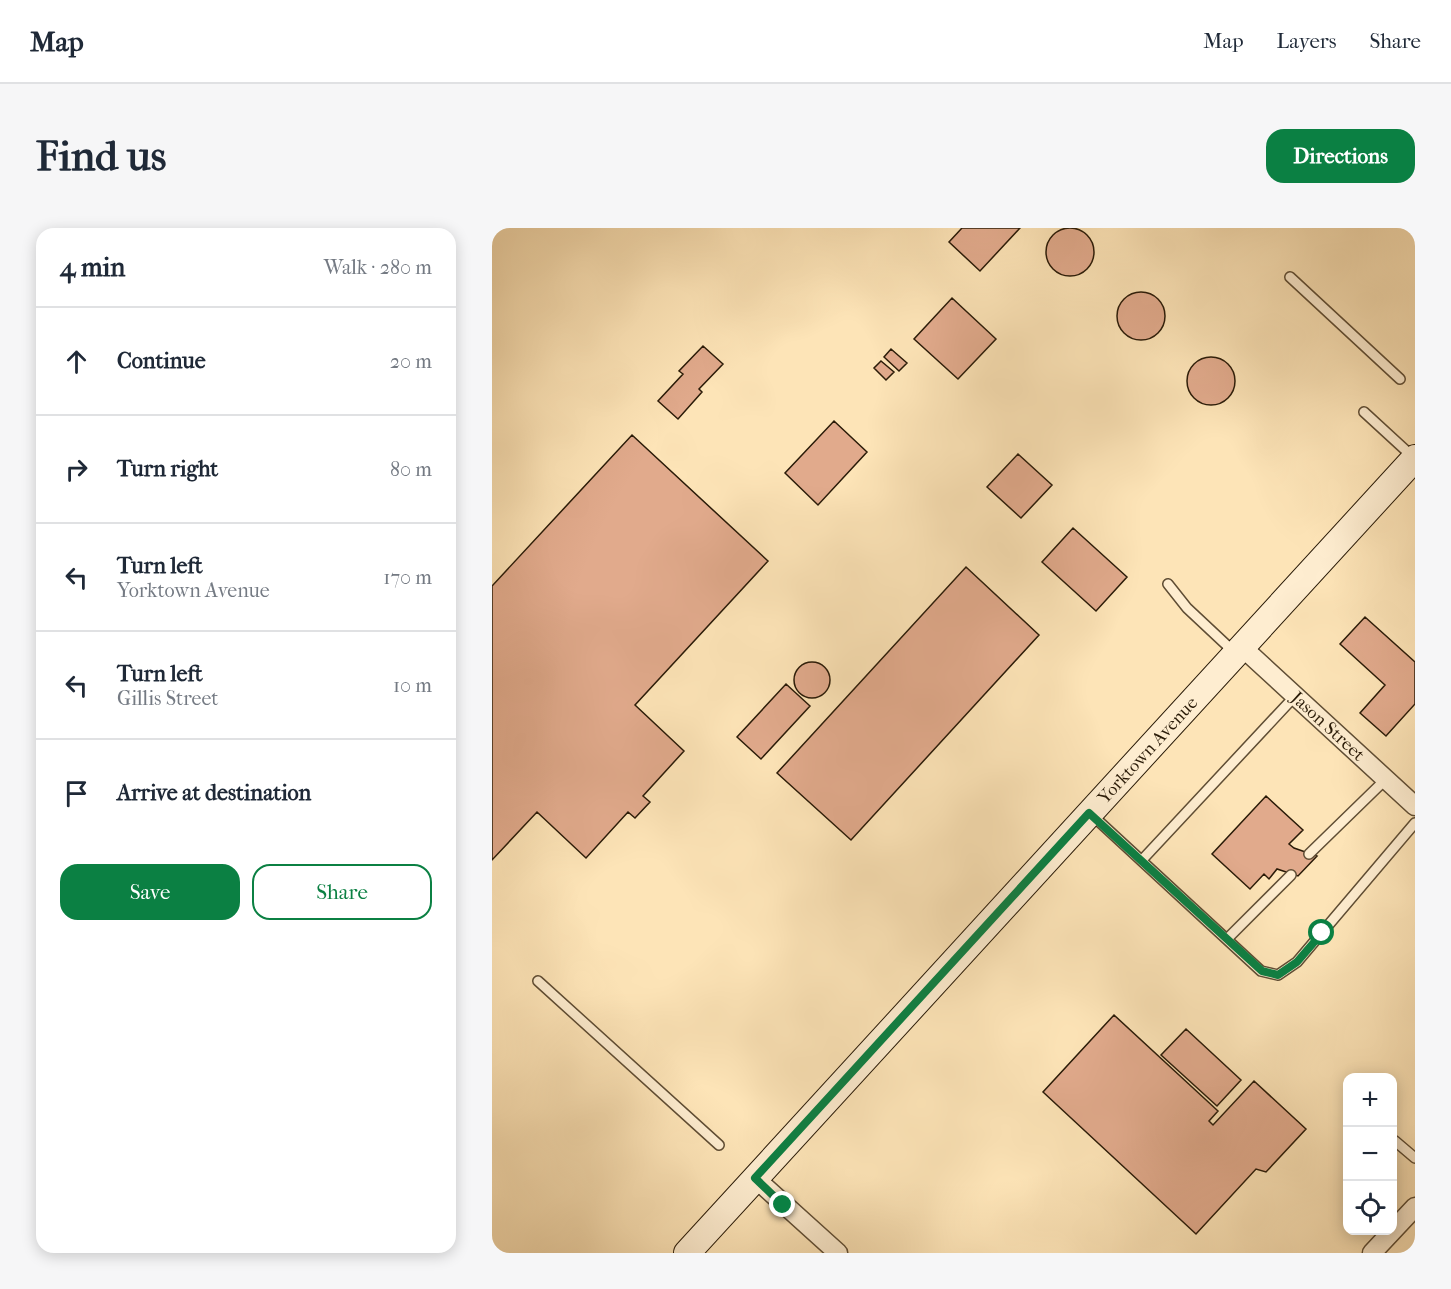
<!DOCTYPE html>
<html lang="en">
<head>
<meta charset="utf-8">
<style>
  body { margin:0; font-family:"IM FELL French Canon",serif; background:#f6f6f7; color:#1f2937 }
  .controls { position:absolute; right:18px; bottom:18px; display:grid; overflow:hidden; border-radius:12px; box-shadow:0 3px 15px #0003 }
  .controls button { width:54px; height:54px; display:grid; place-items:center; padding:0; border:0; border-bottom:2px solid #e0e1e3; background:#fff; color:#1f2937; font:30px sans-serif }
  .stop { position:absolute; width:18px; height:18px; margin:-14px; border:4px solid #0b8043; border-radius:50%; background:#fff }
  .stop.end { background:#0b8043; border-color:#fff; box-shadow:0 2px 6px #0008 }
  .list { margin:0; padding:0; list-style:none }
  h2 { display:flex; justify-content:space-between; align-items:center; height:78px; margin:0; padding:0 24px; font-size:26px }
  h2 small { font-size:20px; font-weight:400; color:#747a83 }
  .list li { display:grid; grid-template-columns:39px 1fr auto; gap:18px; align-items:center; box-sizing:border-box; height:108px; padding:0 24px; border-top:2px solid #e0e1e3 }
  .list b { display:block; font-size:22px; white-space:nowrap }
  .list p { margin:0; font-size:20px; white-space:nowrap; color:#747a83 }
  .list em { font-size:20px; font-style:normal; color:#747a83 }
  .actions { display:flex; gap:12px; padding:18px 24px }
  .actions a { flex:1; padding:14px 0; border:2px solid #0b8043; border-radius:18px; text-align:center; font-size:21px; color:#0b8043 }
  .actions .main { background:#0b8043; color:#fff }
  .icon { flex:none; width:33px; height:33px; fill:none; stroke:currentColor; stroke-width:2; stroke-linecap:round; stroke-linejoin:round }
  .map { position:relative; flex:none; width:923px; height:1025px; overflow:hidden; border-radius:18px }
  header { display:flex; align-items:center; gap:36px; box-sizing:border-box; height:84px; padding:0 30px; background:#fff; border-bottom:2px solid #e0e1e3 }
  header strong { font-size:28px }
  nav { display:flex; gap:33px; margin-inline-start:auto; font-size:21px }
  .intro { display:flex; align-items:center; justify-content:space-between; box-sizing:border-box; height:144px; padding:0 36px }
  h1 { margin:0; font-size:42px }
  .button { padding:15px 27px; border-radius:18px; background:#0b8043; color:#fff; font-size:21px; font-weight:700 }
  main { display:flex; gap:36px; padding:0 36px }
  aside { flex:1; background:#fff; border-radius:18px; box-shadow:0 3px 15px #0003 }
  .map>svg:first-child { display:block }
  .building { fill:#e1aa8c; stroke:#2a1b08; stroke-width:1.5 }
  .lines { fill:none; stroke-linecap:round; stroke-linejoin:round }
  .lane-casing { stroke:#5f4d34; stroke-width:12 }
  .street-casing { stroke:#5f4d34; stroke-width:21 }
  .secondary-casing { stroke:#2a1b08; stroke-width:28 }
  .lane { stroke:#feedd0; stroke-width:9 }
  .street { stroke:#feedd0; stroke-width:18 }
  .secondary { stroke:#feedd0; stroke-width:26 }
  .route { stroke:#0b8043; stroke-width:8 }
  .labels { text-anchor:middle; stroke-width:4.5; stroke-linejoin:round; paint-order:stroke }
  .street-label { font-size:18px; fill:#2a1b08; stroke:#feedd0 }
</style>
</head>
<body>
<header>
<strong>Map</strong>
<nav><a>Map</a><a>Layers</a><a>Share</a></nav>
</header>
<div class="intro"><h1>Find us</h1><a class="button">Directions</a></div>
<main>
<aside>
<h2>4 min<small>Walk · 280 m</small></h2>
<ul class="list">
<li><svg class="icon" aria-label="ahead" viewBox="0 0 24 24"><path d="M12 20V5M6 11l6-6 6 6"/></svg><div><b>Continue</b></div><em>20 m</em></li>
<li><svg class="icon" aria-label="right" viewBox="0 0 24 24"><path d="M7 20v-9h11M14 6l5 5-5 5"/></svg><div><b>Turn right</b></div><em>80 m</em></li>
<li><svg class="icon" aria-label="left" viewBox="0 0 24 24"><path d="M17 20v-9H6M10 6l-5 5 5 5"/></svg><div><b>Turn left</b><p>Yorktown Avenue</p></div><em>170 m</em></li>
<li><svg class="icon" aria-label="left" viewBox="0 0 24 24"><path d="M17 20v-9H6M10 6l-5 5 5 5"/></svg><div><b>Turn left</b><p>Gillis Street</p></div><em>10 m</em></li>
<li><svg class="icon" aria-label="arrive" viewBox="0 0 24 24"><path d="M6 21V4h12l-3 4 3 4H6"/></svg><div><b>Arrive at destination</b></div></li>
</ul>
<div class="actions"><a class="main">Save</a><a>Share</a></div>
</aside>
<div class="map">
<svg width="923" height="1025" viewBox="0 0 923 1025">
  <rect width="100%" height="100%" fill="#fde4b7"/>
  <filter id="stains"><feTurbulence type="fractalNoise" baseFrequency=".00333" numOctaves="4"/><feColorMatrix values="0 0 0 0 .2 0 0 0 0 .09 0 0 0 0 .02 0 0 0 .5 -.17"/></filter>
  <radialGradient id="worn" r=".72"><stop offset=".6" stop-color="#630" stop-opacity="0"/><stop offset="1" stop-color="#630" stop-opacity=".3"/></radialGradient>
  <path class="building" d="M470,0H528L488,43L457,14Z
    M554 24a24 24 0 1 1 48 0a24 24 0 1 1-48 0Z
    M625 88a24 24 0 1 1 48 0a24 24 0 1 1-48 0Z
    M460,70L504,111L466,151L422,111Z
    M211,118L231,136L207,161L210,164L186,191L166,173L191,146L187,143Z
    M399,121L415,135L407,143L392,129Z
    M695 153a24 24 0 1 1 48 0a24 24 0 1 1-48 0Z
    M389,133L402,144L394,152L382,140Z
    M342,193L375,224L326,277L293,245Z
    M140,207L276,333L143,477L192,523L151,568L158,574L143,590L136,584L94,630L45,584L0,632V358Z
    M526,226L560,257L529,290L495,259Z
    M581,300L635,349L604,383L550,334Z
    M474,339L547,407L359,612L285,545Z
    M873,389L923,434V476L894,508L868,485L893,457L848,416Z
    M302 452a18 18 0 1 1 36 0a18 18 0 1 1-36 0Z
    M294,456L318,478L269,531L245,509Z
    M774,568L811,602L797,616L802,620L825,628L806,648L785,641L777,651L772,646L758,661L720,626Z
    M622,787L726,883L717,893L721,897L762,853L814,901L774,944L764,941L704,1006L551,864Z
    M694,801L749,852L725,878L669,827Z"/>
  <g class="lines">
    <g class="lane-casing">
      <path id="lane" d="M798,49L908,151
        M872,184L921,229
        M676,356L695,380L742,424
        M600,587L769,743L786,747L805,734L923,595
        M817,626L894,551
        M650,632L803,468
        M735,711L799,647
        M46,753L227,917
        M903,913L923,930"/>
    </g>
    <g class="street-casing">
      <g id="street">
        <path id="s1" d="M750,419L923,578"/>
        <path d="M263,950L346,1025"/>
        <path d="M880,1025L923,979"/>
      </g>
    </g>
    <g class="secondary-casing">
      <g id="secondary">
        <path id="s2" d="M195,1025L923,230"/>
      </g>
    </g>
    <use href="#lane" class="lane"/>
    <use href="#street" class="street"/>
    <use href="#secondary" class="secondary"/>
  </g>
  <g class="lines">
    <path class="route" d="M291,977L263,950L597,585L770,743L786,747L805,734L830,705"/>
  </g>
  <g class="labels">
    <g class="street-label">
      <text dy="6" stroke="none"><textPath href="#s1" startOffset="117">Jason Street</textPath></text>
      <text dy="6" stroke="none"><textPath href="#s2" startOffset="682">Yorktown Avenue</textPath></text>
    </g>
  </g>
  <rect width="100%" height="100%" filter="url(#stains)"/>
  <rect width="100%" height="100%" fill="url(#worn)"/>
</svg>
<div class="controls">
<button>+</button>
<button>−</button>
<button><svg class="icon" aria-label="locate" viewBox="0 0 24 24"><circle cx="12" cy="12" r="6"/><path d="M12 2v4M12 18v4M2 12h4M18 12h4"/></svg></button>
</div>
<div class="stop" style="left:830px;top:705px"></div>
<div class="stop end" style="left:291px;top:977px"></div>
</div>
</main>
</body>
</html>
